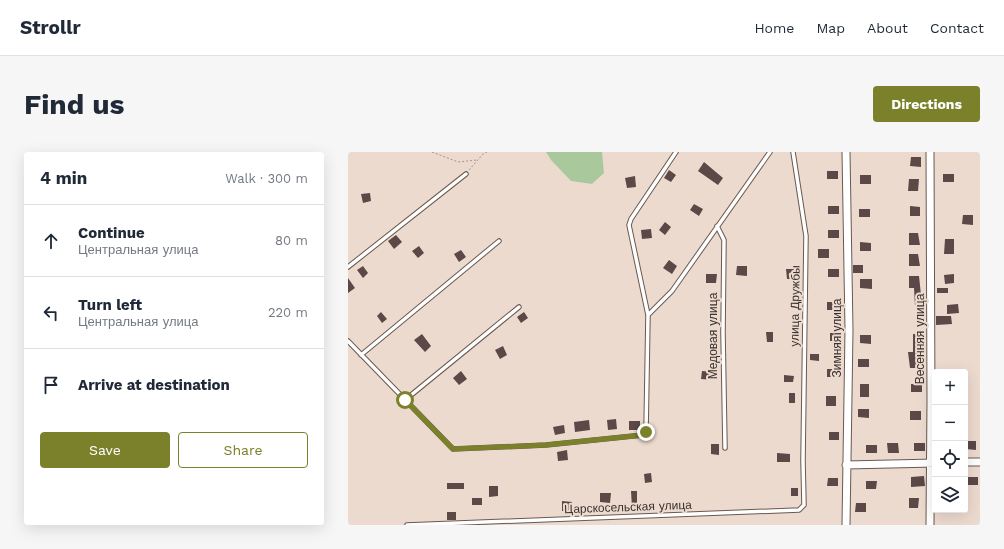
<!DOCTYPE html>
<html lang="en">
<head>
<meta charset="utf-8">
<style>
  body { margin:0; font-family:"Work Sans",sans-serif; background:#f6f6f7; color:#1f2937 }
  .controls { position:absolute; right:12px; bottom:12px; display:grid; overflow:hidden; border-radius:4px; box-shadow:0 4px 16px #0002 }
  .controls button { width:36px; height:36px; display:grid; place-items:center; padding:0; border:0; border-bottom:1px solid #e0e1e3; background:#fff; color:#1f2937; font:20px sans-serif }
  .stop { position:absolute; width:12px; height:12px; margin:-9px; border:3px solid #7b812b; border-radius:50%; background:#fff }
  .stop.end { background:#7b812b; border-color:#fff; box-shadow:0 1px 4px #0008 }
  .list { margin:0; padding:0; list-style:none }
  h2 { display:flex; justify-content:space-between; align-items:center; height:52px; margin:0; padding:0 16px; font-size:17px }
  h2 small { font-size:13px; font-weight:400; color:#747a83 }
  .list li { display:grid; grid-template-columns:26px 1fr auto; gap:12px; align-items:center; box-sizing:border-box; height:72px; padding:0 16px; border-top:1px solid #e0e1e3 }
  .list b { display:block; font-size:15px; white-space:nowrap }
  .list p { margin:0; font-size:13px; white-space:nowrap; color:#747a83 }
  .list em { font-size:13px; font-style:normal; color:#747a83 }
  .actions { display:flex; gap:8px; padding:12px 16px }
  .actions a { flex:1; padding:9px 0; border:1px solid #7b812b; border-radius:4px; text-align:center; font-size:14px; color:#7b812b }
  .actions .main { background:#7b812b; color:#fff }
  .icon { flex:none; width:22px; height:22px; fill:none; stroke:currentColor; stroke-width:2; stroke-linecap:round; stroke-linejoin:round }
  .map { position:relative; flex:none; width:632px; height:373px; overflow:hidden; border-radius:4px }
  header { display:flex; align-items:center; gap:24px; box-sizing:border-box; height:56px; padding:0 20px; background:#fff; border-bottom:1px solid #e0e1e3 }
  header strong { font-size:19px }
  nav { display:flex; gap:22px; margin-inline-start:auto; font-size:14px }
  .intro { display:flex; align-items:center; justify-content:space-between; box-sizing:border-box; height:96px; padding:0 24px }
  h1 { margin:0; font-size:28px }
  .button { padding:10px 18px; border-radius:4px; background:#7b812b; color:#fff; font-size:14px; font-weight:700 }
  main { display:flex; gap:24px; padding:0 24px }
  aside { flex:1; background:#fff; border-radius:4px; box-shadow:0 4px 16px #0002 }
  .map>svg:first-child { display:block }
  .green { fill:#a9c99d }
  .building { fill:#5b4847 }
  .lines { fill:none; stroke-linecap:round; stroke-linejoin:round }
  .service-casing { stroke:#6a5950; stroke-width:5.5 }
  .minor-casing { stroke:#6a5950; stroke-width:9 }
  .path { stroke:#a3948c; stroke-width:1; stroke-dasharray:2 2; stroke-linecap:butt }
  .service { stroke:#fff; stroke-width:3.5 }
  .minor { stroke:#fff; stroke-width:7 }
  .route { stroke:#7b812b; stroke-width:5 }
  .labels { text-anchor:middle; stroke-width:4; stroke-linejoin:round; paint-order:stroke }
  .street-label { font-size:12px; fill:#39312d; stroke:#eddacf }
</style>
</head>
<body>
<header>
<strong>Strollr</strong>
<nav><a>Home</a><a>Map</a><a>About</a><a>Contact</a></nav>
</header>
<div class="intro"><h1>Find us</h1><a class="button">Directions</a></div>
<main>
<aside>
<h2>4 min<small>Walk · 300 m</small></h2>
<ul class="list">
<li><svg class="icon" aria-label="ahead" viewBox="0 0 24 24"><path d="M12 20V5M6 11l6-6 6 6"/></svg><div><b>Continue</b><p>Центральная улица</p></div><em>80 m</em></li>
<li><svg class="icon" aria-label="left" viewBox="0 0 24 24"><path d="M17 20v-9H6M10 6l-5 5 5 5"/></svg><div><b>Turn left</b><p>Центральная улица</p></div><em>220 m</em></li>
<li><svg class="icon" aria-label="arrive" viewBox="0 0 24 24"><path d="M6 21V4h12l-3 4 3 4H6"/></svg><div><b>Arrive at destination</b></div></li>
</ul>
<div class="actions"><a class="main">Save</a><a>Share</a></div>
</aside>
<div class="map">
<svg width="632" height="373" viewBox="0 0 632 373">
  <rect width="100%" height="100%" fill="#eddacf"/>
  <path class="green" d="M198,0H254L256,21L244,32L223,29L203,8Z"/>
  <path class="building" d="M563,5H573V15L562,14Z
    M356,10L375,26L370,33L350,19Z
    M321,18L328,23L323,30L316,26Z
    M479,19H490V27H479Z
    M595,22H606V30H595Z
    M512,23H523V32H512Z
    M287,24L288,35L279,36L277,26Z
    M561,27H571L570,39H560Z
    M22,41L23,49L15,51L13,42Z
    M346,52L355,57L351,64L342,58Z
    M480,54H491V62H480Z
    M562,54L572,55V64H562Z
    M511,57H522V65H511Z
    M615,63H625V73L614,72Z
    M317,70L323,75L317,83L311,78Z
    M303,77L304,86L294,87L293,78Z
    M480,78H491V86H480Z
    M561,81H570L572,93H561Z
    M48,83L54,90L46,97L40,89Z
    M597,87H606V102H596Z
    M512,90L523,91V99H512Z
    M71,94L76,101L70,106L64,99Z
    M470,97H481V106H470Z
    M113,98L118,105L111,110L106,102Z
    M561,102H570L572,114H561Z
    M321,108L329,114L324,122L315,116Z
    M505,113H515V121H505Z
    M15,114L20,121L15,126L9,118Z
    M389,114H399V124L388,123Z
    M438,117H448V127H439Z
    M480,117H491V125H480Z
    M358,122H369L368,131H358Z
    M606,122V131L597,132L596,123Z
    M561,124H571L573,143H577V154H567L566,136H561Z
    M0,126L7,136L0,141Z
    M512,127H524V137L512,136Z
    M589,136H600V141H589Z
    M479,150H490V158H479Z
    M610,152L611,161L599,162V153Z
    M33,160L39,167L34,171L29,164Z
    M176,160L180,166L173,171L169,165Z
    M588,164H603L604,172L588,173Z
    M418,180H425V190H419Z
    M482,181H493V189H482Z
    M74,182L83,194L77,200L66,188Z
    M565,182H574L573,216H562L560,200H565Z
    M512,183H523V192L512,191Z
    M155,194L159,203L152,207L147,198Z
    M462,202H471V209L462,208Z
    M510,207H521V215H510Z
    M479,217H490V225H479Z
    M113,219L119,227L111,233L105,226Z
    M354,219L367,220L366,228L353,227Z
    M436,223L446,224L445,230H436Z
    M512,232H521V245H512Z
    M563,232H574V240H563Z
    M441,241H447V251H441Z
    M478,244H488V254H478Z
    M510,257H521V266L510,265Z
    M562,259H573V268H562Z
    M268,267L269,277L260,278L259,268Z
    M241,268L242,278L227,280L226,270Z
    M281,269H292V278H281Z
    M216,273L217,281L207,283L205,275Z
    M481,280H491V288H481Z
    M618,289H628V298L618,297Z
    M539,291H550L551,301H540Z
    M566,291H577V299H566Z
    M363,292H371V303L363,302Z
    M518,293H529V301H518Z
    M219,298L220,308L210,309L209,300Z
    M429,301L442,302V310H429Z
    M303,321L304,330L297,331L296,322Z
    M576,324L577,334L563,335V325Z
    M619,325H630V333H619Z
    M480,326H490V334H479Z
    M518,329H529L528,337H518Z
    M99,331H116V337H99Z
    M141,334H150V344L141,345Z
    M443,336H450V344H443Z
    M283,339H289V356H284Z
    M252,341H263L262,351L252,350Z
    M124,346H134V353H124Z
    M561,346H571L570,356H561Z
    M214,349L224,350V359H214Z
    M508,351H518V360H507Z
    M99,360H108V368H99Z"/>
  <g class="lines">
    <g class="service-casing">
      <path id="service" d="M369,74L376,88L375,181L377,296
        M0,115L118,22
        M300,163L324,139L422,0
        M0,189L105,297L198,293L295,283L298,280L300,163L281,73L283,67L328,0
        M13,203L151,89
        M57,248L171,155
        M59,373L451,358L456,353L455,309L458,84L445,0"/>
    </g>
    <g class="minor-casing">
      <path id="minor" d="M498,0L501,178L498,373
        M617,310H632
        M498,313L587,311
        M582,373L583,248L582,0"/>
    </g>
    <path class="path" d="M84,0L110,10L129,8
      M121,18L135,2L139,0"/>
    <use href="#service" class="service"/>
    <use href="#minor" class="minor"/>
  </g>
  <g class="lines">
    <path class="route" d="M57,248L105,297L198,293L295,283L298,280"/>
  </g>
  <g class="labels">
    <g class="street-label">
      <text transform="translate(447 154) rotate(-89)" y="4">улица Дружбы</text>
      <text transform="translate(365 184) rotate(-90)" y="4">Медовая улица</text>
      <text transform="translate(489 186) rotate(-90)" y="4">Зимняя улица</text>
      <text transform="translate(572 187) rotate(-90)" y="4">Весенняя улица</text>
      <text transform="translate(280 355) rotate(-2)" y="4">Царскосельская улица</text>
    </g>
  </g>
</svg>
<div class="controls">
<button>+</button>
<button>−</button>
<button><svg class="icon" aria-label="locate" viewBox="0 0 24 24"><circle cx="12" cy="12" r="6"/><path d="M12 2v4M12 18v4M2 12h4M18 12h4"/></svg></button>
<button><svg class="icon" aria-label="layers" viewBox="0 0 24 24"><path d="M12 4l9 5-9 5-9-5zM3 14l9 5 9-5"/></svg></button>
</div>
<div class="stop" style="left:57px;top:248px"></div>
<div class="stop end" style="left:298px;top:280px"></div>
</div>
</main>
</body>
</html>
